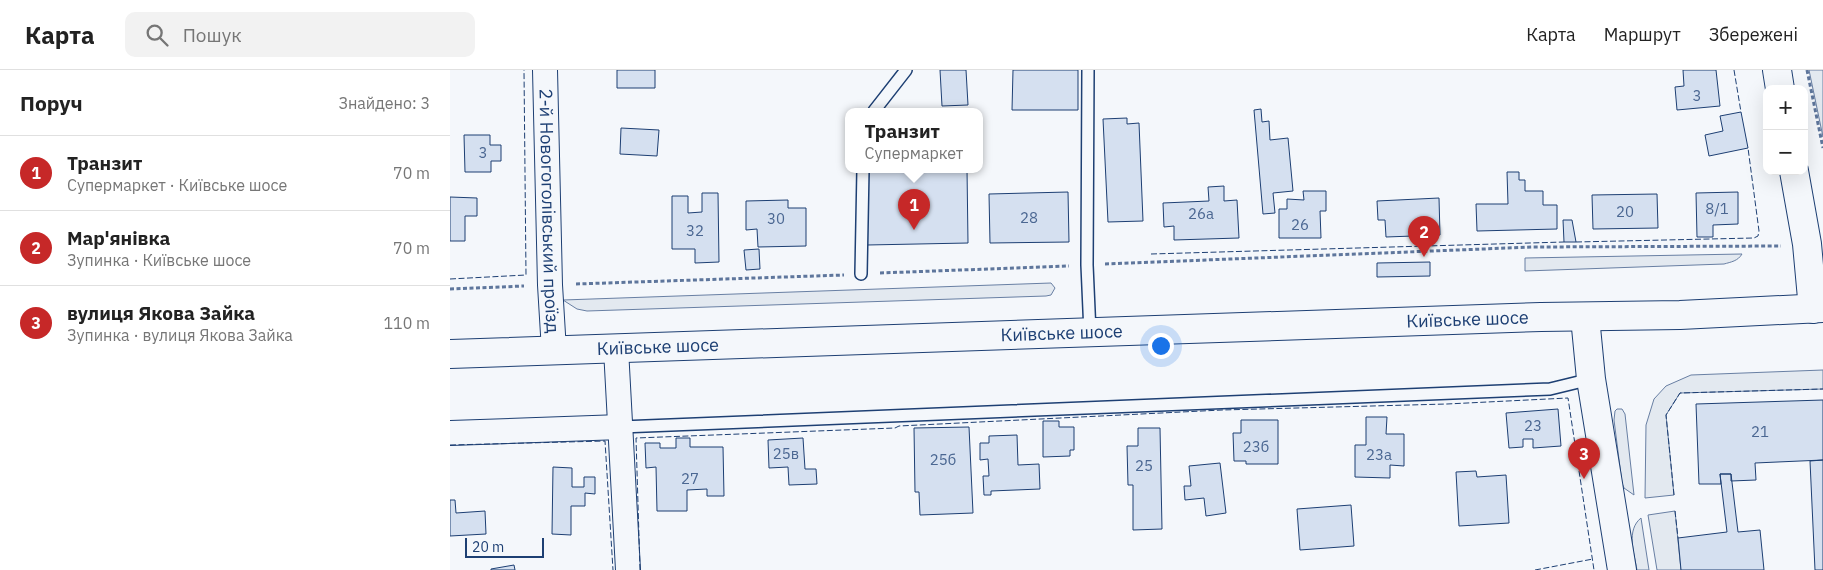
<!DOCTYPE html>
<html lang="uk">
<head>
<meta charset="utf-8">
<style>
  body { margin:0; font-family:"IBM Plex Sans",sans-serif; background:#f2f2f2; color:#222 }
  .controls { position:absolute; right:15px; top:15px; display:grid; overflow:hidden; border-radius:10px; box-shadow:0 5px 20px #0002 }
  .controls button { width:45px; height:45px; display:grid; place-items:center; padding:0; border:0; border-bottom:1px solid #e0e0e0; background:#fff; color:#222; font:25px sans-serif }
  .scale { position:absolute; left:15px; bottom:12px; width:79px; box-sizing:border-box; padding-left:5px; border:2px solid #1d3f73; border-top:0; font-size:14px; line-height:18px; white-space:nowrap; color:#1d3f73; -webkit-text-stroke:4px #f4f7fb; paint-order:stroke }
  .you { position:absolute; left:710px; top:275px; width:18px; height:18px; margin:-12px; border:4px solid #fff; border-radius:50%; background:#1a73e8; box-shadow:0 0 0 8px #1a73e833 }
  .badge { display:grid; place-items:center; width:32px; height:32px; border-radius:50%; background:#c62828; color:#fff; font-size:16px; font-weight:700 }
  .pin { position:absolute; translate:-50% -41px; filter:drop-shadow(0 1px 2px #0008) }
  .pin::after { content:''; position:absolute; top:26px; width:18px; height:15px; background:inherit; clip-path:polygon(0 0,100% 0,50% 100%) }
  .popup { position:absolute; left:395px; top:38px; width:138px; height:65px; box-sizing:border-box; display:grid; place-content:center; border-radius:10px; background:#fff; filter:drop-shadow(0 1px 4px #0005); font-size:16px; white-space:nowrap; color:#767676 }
  .popup b { font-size:19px; color:#222 }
  .popup::after { content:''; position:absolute; left:50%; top:100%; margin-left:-10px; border:10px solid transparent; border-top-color:#fff }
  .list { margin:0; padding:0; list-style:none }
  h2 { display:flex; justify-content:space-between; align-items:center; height:65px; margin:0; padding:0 20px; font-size:21px }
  h2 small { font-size:16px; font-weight:400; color:#767676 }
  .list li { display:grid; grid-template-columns:32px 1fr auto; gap:15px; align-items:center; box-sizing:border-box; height:75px; padding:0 20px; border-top:1px solid #e0e0e0 }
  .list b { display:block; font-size:19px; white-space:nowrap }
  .list p { margin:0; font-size:16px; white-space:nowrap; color:#767676 }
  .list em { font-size:16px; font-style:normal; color:#767676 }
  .icon { flex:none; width:28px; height:28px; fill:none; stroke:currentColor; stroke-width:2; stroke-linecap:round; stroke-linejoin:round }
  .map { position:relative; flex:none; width:1373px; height:500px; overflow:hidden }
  header { display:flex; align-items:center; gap:30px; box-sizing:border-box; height:70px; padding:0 25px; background:#fff; border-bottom:1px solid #e0e0e0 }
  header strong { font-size:24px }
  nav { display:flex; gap:28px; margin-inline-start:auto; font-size:18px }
  .search { width:350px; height:45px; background:#f2f2f2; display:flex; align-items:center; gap:12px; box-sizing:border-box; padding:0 18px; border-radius:10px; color:#767676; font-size:19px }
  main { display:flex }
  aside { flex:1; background:#fff }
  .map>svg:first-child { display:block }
  .green { fill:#e3e9f0; stroke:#687fa3 }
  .building { fill:#d5e0f0; stroke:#1d3f73 }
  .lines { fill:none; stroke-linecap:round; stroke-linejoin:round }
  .service-casing { stroke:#1d3f73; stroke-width:14 }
  .minor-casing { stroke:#1d3f73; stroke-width:26 }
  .tertiary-casing { stroke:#1d3f73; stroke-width:30 }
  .secondary-casing { stroke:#1d3f73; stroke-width:30 }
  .primary-casing { stroke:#1d3f73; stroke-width:30 }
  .path { stroke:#5e769c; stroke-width:3; stroke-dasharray:4 2.5; stroke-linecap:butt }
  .service { stroke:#f4f7fb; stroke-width:11 }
  .minor { stroke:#f4f7fb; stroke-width:24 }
  .tertiary { stroke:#f4f7fb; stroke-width:28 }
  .secondary { stroke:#f4f7fb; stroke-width:28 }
  .primary { stroke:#f4f7fb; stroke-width:28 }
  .fence { stroke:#1d3f73; stroke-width:1; stroke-dasharray:6 2.5; stroke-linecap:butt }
  .labels { text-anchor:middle; stroke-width:4; stroke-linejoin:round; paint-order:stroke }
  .number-label { font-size:15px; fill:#4b6792 }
  .street-label { font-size:18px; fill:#1d3f73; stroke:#f4f7fb }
</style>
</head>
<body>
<header>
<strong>Карта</strong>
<div class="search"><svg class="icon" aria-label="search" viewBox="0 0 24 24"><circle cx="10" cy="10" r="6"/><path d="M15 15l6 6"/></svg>Пошук</div>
<nav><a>Карта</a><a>Маршрут</a><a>Збережені</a></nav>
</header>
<main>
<aside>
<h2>Поруч<small>Знайдено: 3</small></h2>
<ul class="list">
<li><span class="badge">1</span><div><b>Транзит</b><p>Супермаркет · Київське шосе</p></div><em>70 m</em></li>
<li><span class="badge">2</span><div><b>Мар'янівка</b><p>Зупинка · Київське шосе</p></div><em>70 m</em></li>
<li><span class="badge">3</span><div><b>вулиця Якова Зайка</b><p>Зупинка · вулиця Якова Зайка</p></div><em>110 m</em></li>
</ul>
</aside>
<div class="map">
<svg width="1373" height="500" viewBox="0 0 1373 500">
  <rect width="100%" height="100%" fill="#f4f7fb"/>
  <path class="green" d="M1359,0H1373V67Z
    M1292,184C1288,191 1281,192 1274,194L1075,201V188Z
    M601,213L605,218L601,225L596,226L137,241L127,239L113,230Z
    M1373,300V319L1230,323L1216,345L1224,425L1195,428L1196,355L1204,329L1216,316L1241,305Z
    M1167,339H1172L1175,344L1184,425L1174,418L1172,413L1164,350L1165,341Z
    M1225,441L1231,500H1207L1198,445Z
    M1191,448L1199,500H1187C1184,483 1176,460 1191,448Z"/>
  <path class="building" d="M167,0H205V18H167Z
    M490,0H516L518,35L492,36Z
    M563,0H628V40H562Z
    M1233,0H1266L1270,36L1227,40L1225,17L1234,16Z
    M811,39L812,52L819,51L820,70L838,68L843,121L823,123L825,143L813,144L804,40Z
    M1291,42L1298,78L1259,86L1255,65L1273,61L1270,46Z
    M677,48V54L689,53L693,151L658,152L653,49Z
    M171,58L209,60L207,86L170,84Z
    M14,65H40V75H51V91H41V102H15Z
    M517,99L518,173L417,175L416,100Z
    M1057,102H1069V110H1075V121H1093V135H1107V159L1027,161L1026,134H1058Z
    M774,116V131L787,130L789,168L724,170V156L714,157L713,133L759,131L758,117Z
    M853,121H876V141H870L871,168H829V139H837V129L854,130Z
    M618,122L619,172L540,173L539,124Z
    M1288,122V154L1263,155V167H1247L1246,123Z
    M252,123H268L269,192L245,193V179H222V126H238V143L252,142Z
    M1207,124L1208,158L1143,159L1142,125Z
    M0,127L27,128V146H15V171H0Z
    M989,128L990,165L936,167L935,150H928L927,131Z
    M338,130V138H356V176L308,177L307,159L296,160V131Z
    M1113,150H1122L1126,172H1114Z
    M309,179L310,199L296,200L294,180Z
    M980,192V206L927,207V193Z
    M1373,330V390L1305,393L1306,410L1281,411V404H1270L1271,414H1249L1246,334Z
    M1108,339L1111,376L1083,378V369H1073V377L1059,378L1056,343Z
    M916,347H937L936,364H954V396L940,395V408L905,407V375H916Z
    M791,350H828V394H796V391H784L783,363H791Z
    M593,351H609V357H624V380H620V386L593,387Z
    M519,357L523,443L470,445L469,422H465L464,358Z
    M688,358H710L712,459L683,460V415H678L677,376H688Z
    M567,365L568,395L589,394L590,419L541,421V425H534L533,406H539L538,389L530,390V373H539V366Z
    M226,368H240V377H273L274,426H257V419L237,420V441H207L206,397L196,398L195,373H210V378H226Z
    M353,368L355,399H366L367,414L339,415L338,397L319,398L318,370Z
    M1373,390V500H1365L1360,391Z
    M770,393L776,443L756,446L754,428L735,430L734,416H741L739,396Z
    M103,397L122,398V417H134V407H145V424L135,423V436H121V465L102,464Z
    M1026,401L1027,407L1056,405L1059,453L1009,456L1006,402Z
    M1270,404H1281L1288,462L1310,460L1314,500H1231L1228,468L1277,462Z
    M0,430H5L6,443L35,441L36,464L0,466Z
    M901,435L904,476L850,480L847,439Z
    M64,495L65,500H41V499Z"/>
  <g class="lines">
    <g class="service-casing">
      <path id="service" d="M638,0L637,195L640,263
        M424,41L456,0
        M411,204L413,99
        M171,357L1100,319L1141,309"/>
    </g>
    <g class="minor-casing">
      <g id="minor">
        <path id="s1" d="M95,0L100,215L104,281"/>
        <path d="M166,279L178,500"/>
        <path d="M0,363L171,357"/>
      </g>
    </g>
    <g class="tertiary-casing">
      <path id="tertiary" d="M1135,247L1141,309L1172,500"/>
    </g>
    <g class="secondary-casing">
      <path id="secondary" d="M1327,0L1330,19
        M1344,101L1357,174L1363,239"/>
    </g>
    <g class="primary-casing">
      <g id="primary">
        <path id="s2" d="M0,284L1091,247L1230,245L1373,238"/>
      </g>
    </g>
    <path class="path" d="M1357,0L1373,78
      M655,194L1083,177L1331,176
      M430,203L619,196
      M126,214L394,205
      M0,219L74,216"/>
    <use href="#service" class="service"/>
    <use href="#minor" class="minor"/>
    <use href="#tertiary" class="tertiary"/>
    <use href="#secondary" class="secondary"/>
    <use href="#primary" class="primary"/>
    <path class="fence" d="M1284,0L1291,42
      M1126,172L1304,168L1308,166L1309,161L1298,78
      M701,184L1114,172
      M0,209L76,205L74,0
      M0,375L155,371L163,500
      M1224,425L1216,345L1230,323L1373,319
      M1225,441L1228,468
      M190,500L186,368L445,358L449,356L772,340L997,334L1118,328L1144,500
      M1085,500L1143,489"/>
  </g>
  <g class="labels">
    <g class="number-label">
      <text x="1247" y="31">3</text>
      <text x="33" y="88">3</text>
      <text x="1267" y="144">8/1</text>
      <text x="1175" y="147">20</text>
      <text x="751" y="149">26а</text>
      <text x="579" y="153">28</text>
      <text x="326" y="154">30</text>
      <text x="850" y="160">26</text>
      <text x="245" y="166">32</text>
      <text x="1083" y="361">23</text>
      <text x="1310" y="367">21</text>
      <text x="806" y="382">23б</text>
      <text x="336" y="389">25в</text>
      <text x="929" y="390">23а</text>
      <text x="493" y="395">25б</text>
      <text x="694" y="401">25</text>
      <text x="240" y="414">27</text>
    </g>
    <g class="street-label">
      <text dy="6" stroke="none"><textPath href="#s1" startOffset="141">2-й Новогоголівський проїзд</textPath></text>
      <text dy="6" stroke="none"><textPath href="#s2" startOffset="1018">Київське шосе</textPath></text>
      <text dy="6" stroke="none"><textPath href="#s2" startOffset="612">Київське шосе</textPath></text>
      <text dy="6" stroke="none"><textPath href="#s2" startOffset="208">Київське шосе</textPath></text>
    </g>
  </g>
</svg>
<div class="controls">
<button>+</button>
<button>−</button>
</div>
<div class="scale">20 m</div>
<div class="you"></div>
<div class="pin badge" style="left:464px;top:160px">1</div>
<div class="popup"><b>Транзит</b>Супермаркет</div>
<div class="pin badge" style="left:974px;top:187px">2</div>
<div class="pin badge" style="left:1134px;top:409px">3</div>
</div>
</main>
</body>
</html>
